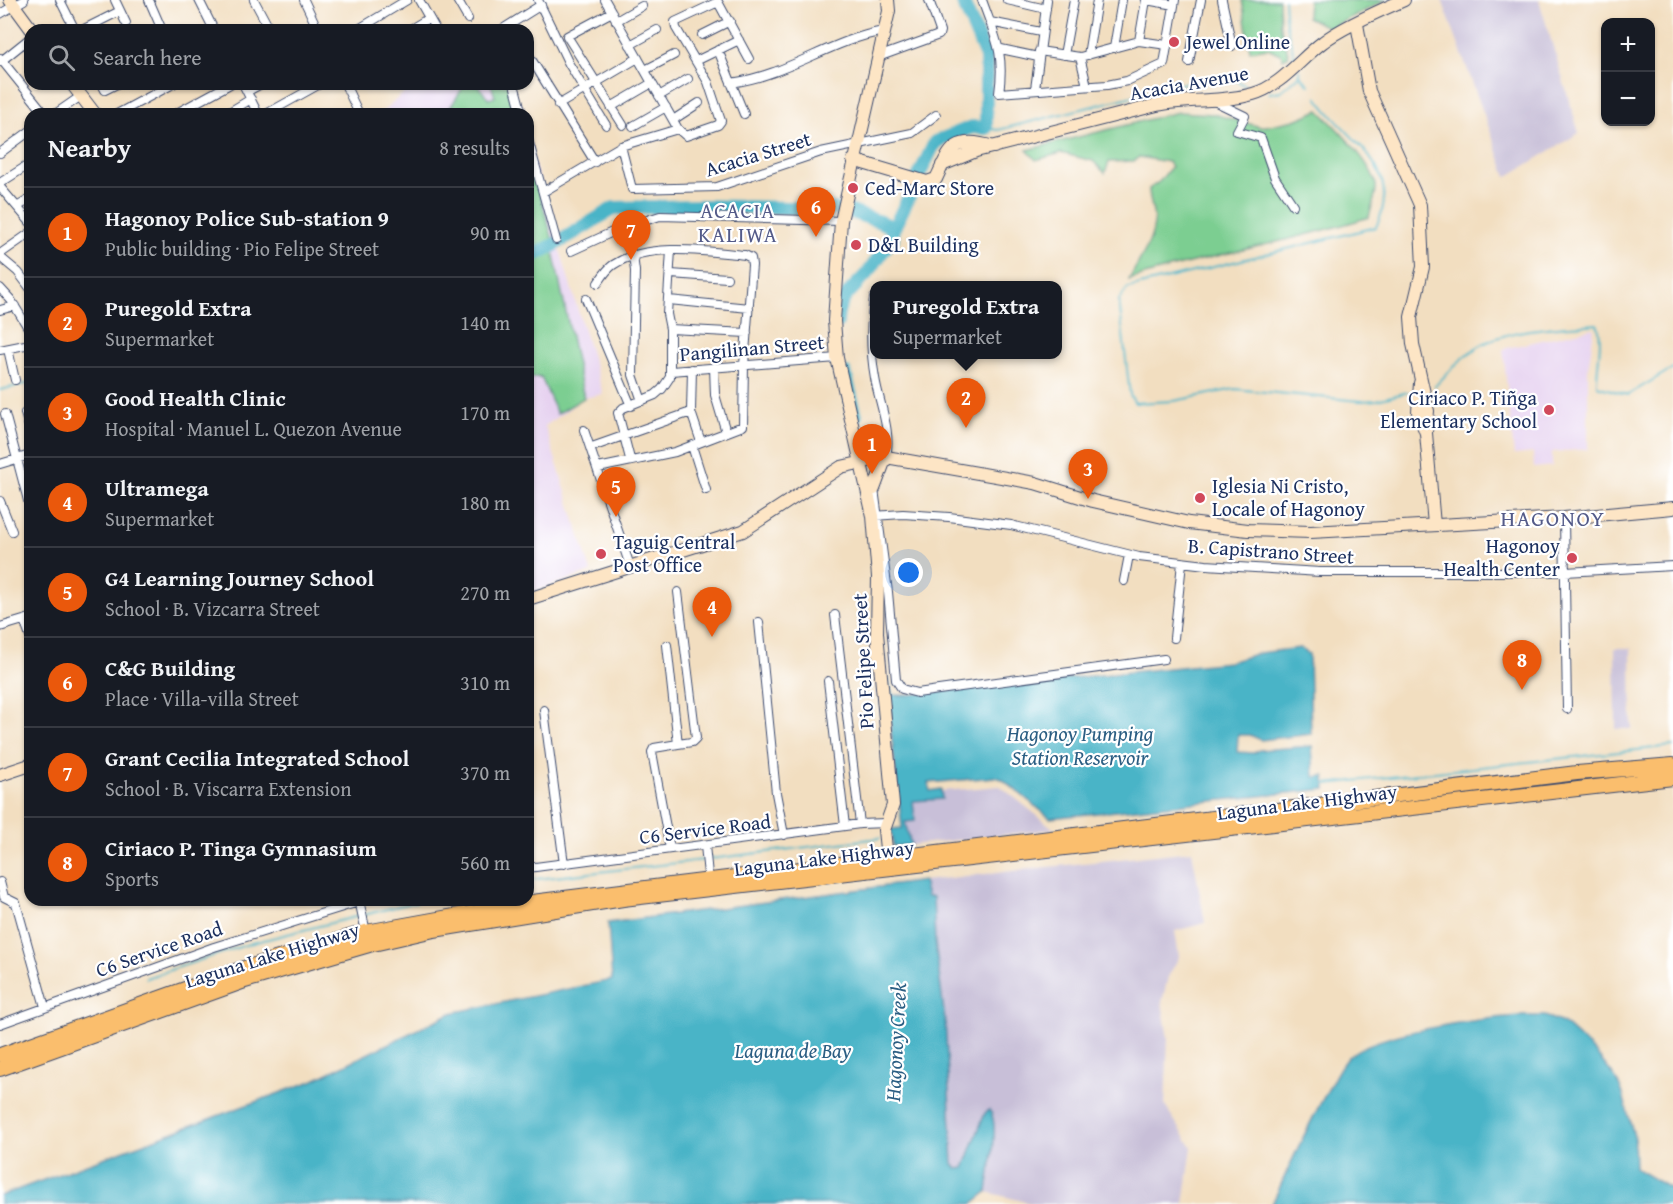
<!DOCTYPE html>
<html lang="en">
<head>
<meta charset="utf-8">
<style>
  body { margin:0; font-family:"Gentium Book Plus",serif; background:#20242c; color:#f1f3f6 }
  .controls { position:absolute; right:18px; top:18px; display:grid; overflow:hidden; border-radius:12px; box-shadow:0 2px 4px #0004 }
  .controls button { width:54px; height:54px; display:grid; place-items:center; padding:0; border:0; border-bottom:2px solid #363941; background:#171b24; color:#f1f3f6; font:30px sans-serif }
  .you { position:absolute; left:909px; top:573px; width:21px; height:21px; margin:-15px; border:4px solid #fff; border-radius:50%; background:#1a73e8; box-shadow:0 0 0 9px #1a73e833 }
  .badge { display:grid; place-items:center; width:39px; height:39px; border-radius:50%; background:#ea580c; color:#fff; font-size:20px; font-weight:700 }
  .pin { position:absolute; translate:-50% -50px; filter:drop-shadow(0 2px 3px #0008) }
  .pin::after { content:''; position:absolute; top:32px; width:21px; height:18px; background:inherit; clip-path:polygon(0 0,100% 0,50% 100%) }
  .popup { position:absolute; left:870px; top:281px; width:192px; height:78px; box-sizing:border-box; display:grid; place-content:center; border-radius:12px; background:#171b24; filter:drop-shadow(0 2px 4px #0005); font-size:20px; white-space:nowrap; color:#9ea1a6 }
  .popup b { font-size:22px; color:#f1f3f6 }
  .popup::after { content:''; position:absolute; left:50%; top:100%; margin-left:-12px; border:12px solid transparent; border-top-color:#171b24 }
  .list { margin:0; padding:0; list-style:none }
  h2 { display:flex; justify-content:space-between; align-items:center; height:78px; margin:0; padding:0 24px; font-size:26px }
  h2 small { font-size:20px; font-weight:400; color:#9ea1a6 }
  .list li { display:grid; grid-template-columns:39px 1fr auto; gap:18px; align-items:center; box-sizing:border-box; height:90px; padding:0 24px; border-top:2px solid #363941 }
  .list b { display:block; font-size:22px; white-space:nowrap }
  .list p { margin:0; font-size:20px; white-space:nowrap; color:#9ea1a6 }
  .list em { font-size:20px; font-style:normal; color:#9ea1a6 }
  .icon { flex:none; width:33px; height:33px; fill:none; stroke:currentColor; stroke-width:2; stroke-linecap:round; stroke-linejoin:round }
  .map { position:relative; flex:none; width:1673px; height:1204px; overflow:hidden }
  .search { position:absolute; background:#171b24; box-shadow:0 2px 4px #0004; left:24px; top:24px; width:510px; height:66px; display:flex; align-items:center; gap:15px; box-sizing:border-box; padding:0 21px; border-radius:18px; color:#9ea1a6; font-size:22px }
  .panel { position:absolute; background:#171b24; box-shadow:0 2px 4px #0004; left:24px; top:108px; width:510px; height:798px; border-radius:18px }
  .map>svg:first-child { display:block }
  .built { fill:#e6d2f0 }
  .industrial { fill:#c8bfd8 }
  .green { fill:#7bce91; stroke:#4b7e78; stroke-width:1.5 }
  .water { fill:#49b4c7; stroke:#327292; stroke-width:1.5 }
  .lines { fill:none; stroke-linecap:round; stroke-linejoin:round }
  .stream { stroke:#49b4c7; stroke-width:2 }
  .river { stroke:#49b4c7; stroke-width:14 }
  .street-casing { stroke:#3b496d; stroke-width:10 }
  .secondary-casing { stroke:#3b496d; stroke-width:14 }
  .primary-casing { stroke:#3b496d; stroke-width:16 }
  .street { stroke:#fff; stroke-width:8 }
  .secondary { stroke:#fde5c5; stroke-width:12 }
  .primary { stroke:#fabe6d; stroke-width:14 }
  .poi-dot { fill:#d1495b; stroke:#fff; stroke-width:2 }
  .labels { text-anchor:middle; stroke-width:4.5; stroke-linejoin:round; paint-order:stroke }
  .poi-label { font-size:20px; fill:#1b2f5e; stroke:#fff; text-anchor:start }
  .street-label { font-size:20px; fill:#1b2f5e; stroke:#fff }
  .neighbourhood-label { font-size:21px; letter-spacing:1.5px; fill:#545b89; stroke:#fff }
  .water-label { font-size:21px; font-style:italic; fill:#2b5e83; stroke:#fff }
  .quarter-label { font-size:22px; letter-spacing:1.5px; fill:#545b89; stroke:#fff }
</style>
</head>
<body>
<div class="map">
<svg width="1673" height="1204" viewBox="0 0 1673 1204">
  <rect width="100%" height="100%" fill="#fff"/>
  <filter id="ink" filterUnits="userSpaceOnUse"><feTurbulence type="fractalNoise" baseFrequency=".0167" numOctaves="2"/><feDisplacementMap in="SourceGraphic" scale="12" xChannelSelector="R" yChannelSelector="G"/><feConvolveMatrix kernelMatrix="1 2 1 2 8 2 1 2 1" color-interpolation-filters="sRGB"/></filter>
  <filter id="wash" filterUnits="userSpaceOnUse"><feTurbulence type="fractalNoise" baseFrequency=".008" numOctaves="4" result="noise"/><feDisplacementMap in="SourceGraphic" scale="24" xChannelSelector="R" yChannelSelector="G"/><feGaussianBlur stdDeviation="1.35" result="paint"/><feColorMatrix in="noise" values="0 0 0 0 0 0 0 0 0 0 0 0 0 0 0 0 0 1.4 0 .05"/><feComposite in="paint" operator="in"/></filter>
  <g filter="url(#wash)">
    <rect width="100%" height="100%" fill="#f2dec0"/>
    <path class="built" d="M414,84H510L519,114H380Z
      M528,143L603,394L584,398L545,426L591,572L528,593Z
      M1594,328L1588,371V449L1552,452V466L1534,468L1533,453L1514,455L1503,349Z"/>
    <path class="industrial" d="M1442,0H1539L1579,133L1507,177Z
      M1615,648H1631L1632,729H1616Z
      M1000,786L1054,829L911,845L905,822L913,801L941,799L942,791Z
      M1192,851L1205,923L1175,931L1179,957L1168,977L1162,1002L1168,1038L1165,1106L1192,1147L1184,1204H1034L987,1192L993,1146L985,1113L964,1168L959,1170L953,1164L945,1020L935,942L933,898L927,897L923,881Z"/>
    <path class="green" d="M1242,0H1279L1280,25L1289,56L1283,59L1282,55L1268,48L1250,51Z
      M1308,0H1387L1329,28L1307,17Z
      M465,84L478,86L489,99L495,97L491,84H508L516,114H446Z
      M1319,110C1335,127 1372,162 1376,185C1377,194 1371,208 1369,217C1290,243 1208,254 1129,280C1138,261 1153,243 1154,222C1154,211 1149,200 1149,189L1160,181L1171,167L1168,162L1139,157L1134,161L1109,162L1105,173L1093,161L1061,153L1036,160L1027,150L1178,112L1213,114L1261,127L1295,120Z
      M528,154L554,243L528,256Z
      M553,251L584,398L557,414L541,377L528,378V264Z"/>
    <path class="water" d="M1300,648L1309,654L1311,734L1261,740L1250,735H1238L1237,752L1254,753L1259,750L1312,746L1314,777L1325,776L1326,789L1050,818L1002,779L995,777L928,783L930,791L941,789L942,799L913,801L915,821L905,822L911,845L893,846L891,829L902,828L887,695H905L1229,662L1259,653Z
      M923,881L927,897H933L935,942L945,1020L953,1164L957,1169L964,1168L985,1113L989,1110C1001,1122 989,1175 987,1192L972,1204H0V1196L312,1081L451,1013L612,980L608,923Z
      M1521,1016H1545L1563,1023L1594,1051L1614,1076L1622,1091L1634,1136L1635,1168L1673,1190V1204H1272C1290,1165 1307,1126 1329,1088C1334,1078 1340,1065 1348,1057C1374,1032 1484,1018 1521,1016Z"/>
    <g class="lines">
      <path class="stream" d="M1284,0L1286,25L1295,59
        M1300,75L1309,85
        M1269,93L1281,91L1300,75L1299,70
        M1317,97C1345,139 1406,167 1376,227L1128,288L1119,300L1130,395L1135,403L1174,401L1235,389L1361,401L1377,400L1408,392
        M986,128L998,130L1185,83L1236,80L1252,90
        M1435,386C1451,370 1465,353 1485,343C1517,327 1562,327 1597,324C1604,339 1596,368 1597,386L1628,395L1673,368
        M0,390L30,383
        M887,677L893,697
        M1326,784L1673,746
        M710,859L880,838
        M528,880L704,860
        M364,915L422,900
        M146,978L252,943L359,916"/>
      <path class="river" d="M849,211L886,224L893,230
        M893,230L935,142L972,127L986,128V57L962,0
        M559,242L614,208L699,206L835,209
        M528,258L556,244
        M837,322C837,297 856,288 870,270C878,259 883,248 893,239V230
        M845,373L856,416"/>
    </g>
  </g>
  <g filter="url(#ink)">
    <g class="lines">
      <g class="street-casing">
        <path id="street" d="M60,0L75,30
          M115,0L126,23
          M149,0L162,30
          M199,0L214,30
          M254,0L270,30
          M304,0L318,30
          M419,0L436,30
          M457,0L468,19
          M538,0L569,64L606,125
          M605,0L678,129L686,136L718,125L721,121L708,82L676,28L675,22L718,2L749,59
          M982,0C995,37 1005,52 999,93L1107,85L1127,81L1164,64L1175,0
          M1007,0L1046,9
          M1146,0L1174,5
          M612,12L567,36L623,125
          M0,14L24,0
          M616,21L642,6
          M990,22L1041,32
          M82,30L120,11
          M357,30L407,0
          M409,30L429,18
          M501,30L541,5
          M702,35L730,21
          M1193,40L1232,46L1222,0
          M1139,41L1146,0
          M630,45L657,30
          M1114,48L1122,0
          M1001,49L1038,57
          M718,50L744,114
          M1039,51L1080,57L1139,41L1167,45
          M528,54L595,162
          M1064,55L1074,0
          M1088,55L1097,0
          M878,57L939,35L940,31L929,0
          M1080,57L1087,86
          M0,58L45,114
          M696,61L739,40
          M0,62L30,38
          M1189,62L1201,0
          M645,70L674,55
          M731,83C786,76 831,40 884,31
          M102,84L105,90L117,84
          M243,84L258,114
          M345,84L359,114
          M514,84L522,114
          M1035,89L1047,0
          M248,91L261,84
          M659,96L688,79
          M1214,101L1245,116L1237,131L1261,138L1275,178L1293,205
          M558,105L638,58
          M611,107L652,83
          M55,114L81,96
          M117,114L173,84
          M175,114L230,84
          M226,114L251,99
          M266,114L320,84
          M673,120L699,103
          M633,126L666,107
          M528,139L556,240
          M621,146L632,189L717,187L821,152L912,133L936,115
          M0,153L30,131
          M0,183L30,164
          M0,187L30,222
          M543,192L621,146L678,129
          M17,207L30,199
          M619,229L633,256L635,271L633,375L642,401
          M571,251L619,229L660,216L841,221
          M0,254L30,233
          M0,257L18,272L30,288
          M671,274L727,278
          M598,283C602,277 607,269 613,265C647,242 706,251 745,255L751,258L752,265L744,365L743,426L675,452L598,468
          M0,288L11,300L30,331
          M874,298C870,325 870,350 875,378C879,403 892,431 886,457
          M586,299L631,406
          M669,300L749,308
          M0,310L15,306
          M670,329L747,333
          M8,349L15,380
          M0,350L30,344
          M714,367L715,395L726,432
          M692,369L691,412L701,442
          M671,371L837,358
          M25,413L30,430
          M5,414L30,508
          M584,430L630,566
          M692,446L706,490
          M592,447L691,412
          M630,459L618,413L623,408L655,395L662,389L670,377V329L667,314L671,250
          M0,464L30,455
          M874,489L888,592L896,680L902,689L917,693L1164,659
          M0,501L12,531
          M873,516L903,514L949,517L1011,525L1139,557L1206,565L1320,572H1565L1673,566
          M1564,518L1567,709
          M1124,581L1129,555
          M678,592L696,738L692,742L678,744
          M835,615L860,824
          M24,620L30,637
          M759,622L776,793L784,835
          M0,627L30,618
          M1174,638L1182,563
          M667,645L678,744L654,748L652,752L670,849
          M828,681L845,826
          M544,710L564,864
          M705,846L709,884
          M528,868L860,824L886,823
          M0,882L4,897L16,903L45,1007
          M359,900L366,932
          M0,1024L214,947L365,900"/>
      </g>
      <g class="secondary-casing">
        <path id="secondary" d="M10,0L32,30
          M1357,24L1369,91L1420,205L1423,267L1411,317L1413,344L1428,411L1426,433L1434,525
          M72,84L95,114
          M853,160L927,182L936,179C951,146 955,136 994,147
          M942,165L976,151L1157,105C1188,98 1222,103 1253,94C1281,86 1300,59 1323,42C1342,27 1381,10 1404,0
          M1420,383L1418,412L1426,433
          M874,489L886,457
          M528,599L743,531L841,467L886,457L1035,483L1093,501L1189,523L1248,530L1311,532L1564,518L1673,508
          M0,775L30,765
          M887,858L884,830L893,805L877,633L878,577L873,516L837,358L834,321L841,221L889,11L888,0"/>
      </g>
      <g class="primary-casing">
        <path id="primary" d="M0,1055L241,969L366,932L532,902L1577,773L1673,765
          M0,1069L245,981L369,945L434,930L623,899L1673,778"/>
      </g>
      <use href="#street" class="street"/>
      <use href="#secondary" class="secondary"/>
      <use href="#primary" class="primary"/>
    </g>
  </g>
  <g class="poi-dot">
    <circle cx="1174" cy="42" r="6"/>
    <circle cx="853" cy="188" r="6"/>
    <circle cx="856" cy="245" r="6"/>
    <circle cx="1549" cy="410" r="6"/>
    <circle cx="1200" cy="498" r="6"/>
    <circle cx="601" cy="554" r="6"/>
    <circle cx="1572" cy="558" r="6"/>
  </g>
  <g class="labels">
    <g class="poi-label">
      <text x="1186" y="49">Jewel Online</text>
      <text x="865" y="195">Ced-Marc Store</text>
      <text x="868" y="252">D&amp;L Building</text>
      <text x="1537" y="405" text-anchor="end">Ciriaco P. Tiñga<tspan x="1537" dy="23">Elementary School</tspan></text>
      <text x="1212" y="493">Iglesia Ni Cristo,<tspan x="1212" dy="23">Locale of Hagonoy</tspan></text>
      <text x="613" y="549">Taguig Central<tspan x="613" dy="23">Post Office</tspan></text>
      <text x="1560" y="553" text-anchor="end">Hagonoy<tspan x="1560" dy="23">Health Center</tspan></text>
    </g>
    <g class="street-label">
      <text transform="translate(1189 83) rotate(-10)" y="7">Acacia Avenue</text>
      <text transform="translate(758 154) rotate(-17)" y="7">Acacia Street</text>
      <text transform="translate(752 348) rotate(-5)" y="7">Pangilinan Street</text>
      <text transform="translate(1271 551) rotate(4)" y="7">B. Capistrano Street</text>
      <text transform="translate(863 661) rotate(-93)" y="7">Pio Felipe Street</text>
      <text transform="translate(1307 802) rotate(-7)" y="7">Laguna Lake Highway</text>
      <text transform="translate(705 829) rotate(-7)" y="7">C6 Service Road</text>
      <text transform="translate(824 858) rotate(-7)" y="7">Laguna Lake Highway</text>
      <text transform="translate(159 949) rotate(-19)" y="7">C6 Service Road</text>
      <text transform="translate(272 955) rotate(-17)" y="7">Laguna Lake Highway</text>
    </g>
    <g class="neighbourhood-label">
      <text x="738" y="218">ACACIA<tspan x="738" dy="24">KALIWA</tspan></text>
    </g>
    <g class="water-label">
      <text x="1080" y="741">Hagonoy Pumping<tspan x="1080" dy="24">Station Reservoir</tspan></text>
      <text transform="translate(896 1042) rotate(-87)" y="7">Hagonoy Creek</text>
      <text x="793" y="1058">Laguna de Bay</text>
    </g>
    <g class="quarter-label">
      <text x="1553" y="526">HAGONOY</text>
    </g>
  </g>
</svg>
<div class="controls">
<button>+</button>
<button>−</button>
</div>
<div class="you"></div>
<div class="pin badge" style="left:872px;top:474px">1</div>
<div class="pin badge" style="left:966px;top:428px">2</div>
<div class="popup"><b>Puregold Extra</b>Supermarket</div>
<div class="pin badge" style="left:1088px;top:499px">3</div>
<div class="pin badge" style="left:712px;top:637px">4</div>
<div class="pin badge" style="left:616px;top:517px">5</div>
<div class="pin badge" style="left:816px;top:237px">6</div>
<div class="pin badge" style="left:631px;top:260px">7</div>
<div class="pin badge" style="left:1522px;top:690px">8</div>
<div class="search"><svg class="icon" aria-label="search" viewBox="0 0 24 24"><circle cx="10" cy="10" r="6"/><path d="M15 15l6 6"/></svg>Search here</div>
<section class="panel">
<h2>Nearby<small>8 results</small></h2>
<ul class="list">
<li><span class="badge">1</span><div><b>Hagonoy Police Sub-station 9</b><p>Public building · Pio Felipe Street</p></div><em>90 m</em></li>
<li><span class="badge">2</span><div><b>Puregold Extra</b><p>Supermarket</p></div><em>140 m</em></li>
<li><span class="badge">3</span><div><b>Good Health Clinic</b><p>Hospital · Manuel L. Quezon Avenue</p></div><em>170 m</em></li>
<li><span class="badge">4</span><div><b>Ultramega</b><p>Supermarket</p></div><em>180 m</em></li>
<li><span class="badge">5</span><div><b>G4 Learning Journey School</b><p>School · B. Vizcarra Street</p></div><em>270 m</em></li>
<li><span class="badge">6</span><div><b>C&amp;G Building</b><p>Place · Villa-villa Street</p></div><em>310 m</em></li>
<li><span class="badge">7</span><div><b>Grant Cecilia Integrated School</b><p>School · B. Viscarra Extension</p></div><em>370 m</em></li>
<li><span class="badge">8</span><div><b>Ciriaco P. Tinga Gymnasium</b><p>Sports</p></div><em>560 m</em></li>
</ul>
</section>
</div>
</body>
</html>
